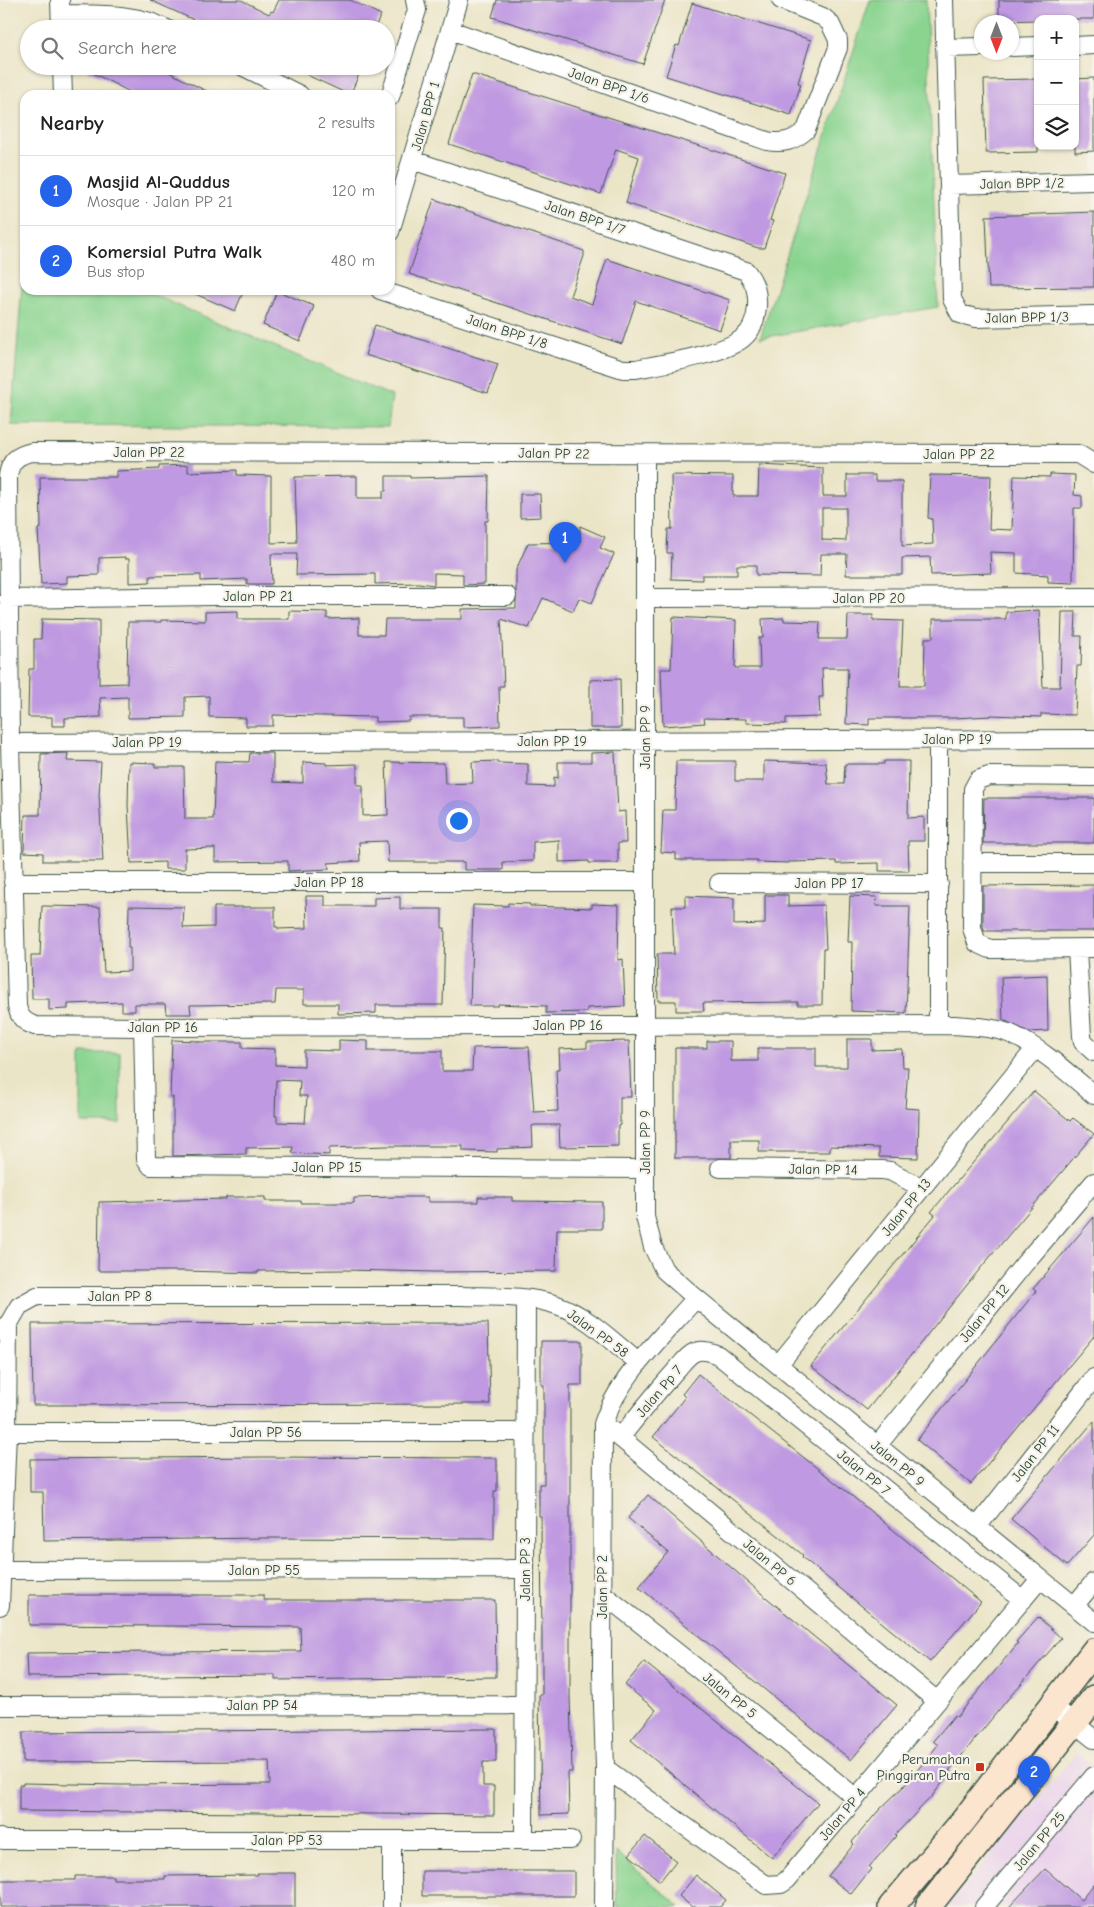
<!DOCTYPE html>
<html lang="en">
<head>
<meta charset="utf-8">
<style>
  body { margin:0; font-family:"Comic Neue",sans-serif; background:#f6f6f6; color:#222 }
  .controls { position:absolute; right:15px; top:15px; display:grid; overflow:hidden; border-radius:10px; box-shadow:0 1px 4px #0004 }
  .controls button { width:45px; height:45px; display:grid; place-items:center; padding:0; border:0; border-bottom:1px solid #e0e0e0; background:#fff; color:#222; font:25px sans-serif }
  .compass { position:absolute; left:974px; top:15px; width:45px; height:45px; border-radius:50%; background:#fff; box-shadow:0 1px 4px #0004; rotate:180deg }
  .you { position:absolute; left:458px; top:820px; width:18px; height:18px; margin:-12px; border:4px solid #fff; border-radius:50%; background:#1a73e8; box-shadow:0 0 0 8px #1a73e833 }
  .badge { display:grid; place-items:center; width:32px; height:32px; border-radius:50%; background:#2563eb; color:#fff; font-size:16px; font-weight:700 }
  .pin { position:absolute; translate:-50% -41px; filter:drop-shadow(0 1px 2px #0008) }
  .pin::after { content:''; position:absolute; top:26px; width:18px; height:15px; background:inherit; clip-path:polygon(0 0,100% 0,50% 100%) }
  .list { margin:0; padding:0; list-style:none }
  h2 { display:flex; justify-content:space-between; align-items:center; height:65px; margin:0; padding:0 20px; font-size:21px }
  h2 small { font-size:16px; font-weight:400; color:#767676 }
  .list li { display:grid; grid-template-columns:32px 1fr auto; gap:15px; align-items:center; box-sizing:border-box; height:70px; padding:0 20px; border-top:1px solid #e0e0e0 }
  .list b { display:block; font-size:19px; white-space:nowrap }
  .list p { margin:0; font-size:16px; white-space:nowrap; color:#767676 }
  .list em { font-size:16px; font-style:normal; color:#767676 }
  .icon { flex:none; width:28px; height:28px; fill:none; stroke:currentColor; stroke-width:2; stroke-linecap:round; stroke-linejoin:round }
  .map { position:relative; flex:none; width:1094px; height:1907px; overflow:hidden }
  .search { position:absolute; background:#fff; box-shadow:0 1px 4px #0004; left:20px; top:20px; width:375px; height:55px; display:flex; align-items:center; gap:12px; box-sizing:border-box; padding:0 18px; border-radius:28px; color:#767676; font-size:19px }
  .panel { position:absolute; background:#fff; box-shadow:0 1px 4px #0004; left:20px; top:90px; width:375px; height:205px; border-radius:15px }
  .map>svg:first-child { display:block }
  .built { fill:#ead1ec }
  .green { fill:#8ad490; stroke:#548862 }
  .building { fill:#bf99e1; fill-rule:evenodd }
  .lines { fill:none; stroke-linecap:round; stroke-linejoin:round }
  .street-casing { stroke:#3e564a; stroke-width:20 }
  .secondary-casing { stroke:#3e564a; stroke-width:28 }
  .street { stroke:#fff; stroke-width:18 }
  .secondary { stroke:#fce5cf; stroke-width:25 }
  .poi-dot { fill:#c8321e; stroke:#f7f3e8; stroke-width:2 }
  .labels { text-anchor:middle; stroke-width:4.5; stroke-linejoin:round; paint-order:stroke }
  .street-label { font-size:14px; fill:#1f3d34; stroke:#f7f3e8 }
  .poi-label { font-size:14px; fill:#1f3d34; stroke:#f7f3e8; text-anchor:end }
</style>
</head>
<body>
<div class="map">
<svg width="1094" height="1907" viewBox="0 0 1094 1907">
  <rect width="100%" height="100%" fill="#f7f3e8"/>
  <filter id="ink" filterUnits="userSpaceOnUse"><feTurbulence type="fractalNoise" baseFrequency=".02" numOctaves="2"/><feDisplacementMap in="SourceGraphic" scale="10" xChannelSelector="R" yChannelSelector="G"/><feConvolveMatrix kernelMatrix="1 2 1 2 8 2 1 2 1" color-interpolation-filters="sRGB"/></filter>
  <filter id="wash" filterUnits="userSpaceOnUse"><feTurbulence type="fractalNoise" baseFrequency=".0096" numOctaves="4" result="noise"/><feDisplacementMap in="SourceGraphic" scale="20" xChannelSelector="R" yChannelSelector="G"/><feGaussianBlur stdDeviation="1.12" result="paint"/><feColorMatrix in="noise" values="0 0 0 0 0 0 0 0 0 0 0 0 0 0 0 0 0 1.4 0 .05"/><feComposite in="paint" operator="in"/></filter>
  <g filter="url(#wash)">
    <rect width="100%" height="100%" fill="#ebe5c7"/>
    <path class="built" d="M1077,1753L1094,1767V1907H946Z"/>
    <path class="green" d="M870,0H926L938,307L760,338Z
      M25,246V290H142L392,396L388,427L11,425Z
      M81,1053H120V1123H81Z
      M616,1852L680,1907H617Z"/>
    <g id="blocks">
      <path class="building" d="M150,0H241L269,14L271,11L273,12L279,0H350L381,15L374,29H214Z
        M497,0H665L643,64L492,17Z
        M999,0H1094V19H1038V20L999,21Z
        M692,3L811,40L798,83L801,84L791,115L666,76L676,45L679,46Z
        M79,66H157L214,95H136Z
        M311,66H348L360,72L350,95L307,75Z
        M472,74L785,173L770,220L773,221L764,248H758L626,203L639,157L616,149L601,194L449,144Z
        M1094,78V151L1075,152V79Z
        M1038,79V152L986,153L984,80Z
        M434,199L584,251V256L570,296L592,304L607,259L730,300L720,330L636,301L622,344L409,274Z
        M1094,212V287L989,288L986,216Z
        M186,290H244L235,311Z
        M277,291L314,306L300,341L263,325Z
        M375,325L498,364L488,393L365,355Z
        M188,465V472L237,470V475L271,476V543L297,542L295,477L357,476V498H383V491H386V476H410V478L489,476L488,521H485V584L463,585V574L434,573V585L419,583L375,584V574L296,575L297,554H271L272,584H247V579L201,581V575L150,576V582L129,583V559H125V557L99,558V575L67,576V583L41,584L38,529L41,528L40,477H116V471L159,469V466Z
        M759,465L823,468V496H847V475H875V481H902V546L933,544L932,519L928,518L930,475L991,476L989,529L1012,530L1014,476L1050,477V474L1075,475L1074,495L1082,496V508H1074L1073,583L1048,582V575L1016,573V553L990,552L991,573L931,575L930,557L902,558V575H846L847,554H821L820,576L756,575V565H737V575H702V580L671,579L672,553H667L668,529H672L671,475L733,476V496H758ZM822,508H846V541L822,540Z
        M520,494H540L541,517L520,518Z
        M580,526L605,537L600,548L614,554L592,603L579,598L573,611L543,598L529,628L501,619L504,686H499L500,726L463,727V717H409V721L375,722V717L273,715V726H246V718L209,717V696L185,697V717L128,718V697L100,698L101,717L65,718V726H52V717H28L29,669H34V639H41L42,619L99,620V684L127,683L128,622H161V620L205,621V612L238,611V619H289V611L327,612V619L359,618V635H384L385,619H462V609L516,608V570L528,543L580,542Z
        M1039,610L1043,687H1060L1062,612H1076L1075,636H1082L1081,666H1077L1075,715L1041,714V717L991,715V716L954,718H869V725L846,724L848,668H822L823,697H819L820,717L786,718V724L746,723V719L704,718L705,723L663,726L661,669H671L673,617L736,620L735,668H760L759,638H763L762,619L784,618V621L820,622L819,639H847L848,615H873V620L903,621L900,686H924L925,638H933V619H1006V612Z
        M620,679L621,728H590V680Z
        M615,752L618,812L625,811L626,843H618V863H589V861L559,862V840L533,842V861L503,862V870H464V862H388L387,841L359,842L360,861L328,863L329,869L288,871V861L215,862V848L185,849V869H165V862L131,863L128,805L129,762L155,763V767H184L185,819H213L215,761L249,762L250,753H273V782L303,783V762L326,763V765L357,764V785H363V816L388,815L386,762L444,763L445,784L473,783L472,762L498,761V763L528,764V786L554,787V777L558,778V762H591V753Z
        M68,753L67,761L101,762L99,795L103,861H43V853L24,852L25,815H40L41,754Z
        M676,761H735V781H764V761L826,763L828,784H844L845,764H884V761H909L908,818L924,817V841H908L909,871H879V863L836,864V861L789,862V863L757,862V860H676V853L661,852L663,810H675Z
        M984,798H1094V843H983Z
        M1094,885V931H984L983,926V886Z
        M765,895H788V906L824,905L826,949H823L822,1005H798V1002L703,1003L704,1011H676V1001H658L657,954H674L672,907H685V896L734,898V925L765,924Z
        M306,896H325V906H374V898L400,897V909H442V928H445L443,1005H376V1013L338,1014V1004H304V990H276L275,1004L190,1005L191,1014H166L165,1004H135V1011H122V1002L68,1004V1009L49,1010V999H32L31,956H40L42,906L100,907L104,972L130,971V948H128L129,906L184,907L183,928L214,927V907H275V927H278V929L307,928Z
        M850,896L877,897L876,906H910L906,1013L851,1011L852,942H848Z
        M508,903L530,904V906L592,908V904L619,905L618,960L623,959L625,1006L587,1008V1012L546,1013V1006L498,1004V1006H470L473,905L508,906Z
        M1047,975L1048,1031L1029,1032L1003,1020L1001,977Z
        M847,1039H872V1050L902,1049L903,1067H908L905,1108L919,1109L918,1158L879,1157V1148L830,1146V1152H759V1140H731V1158H675V1048H707V1041H731V1061H758V1048H816V1067H847Z
        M172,1040L199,1041V1042H242V1048L275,1049V1065L304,1066V1050L339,1051V1040L368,1041V1051H442V1071H472L473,1048L529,1047L534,1112L558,1111L556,1069H560L559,1049L587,1048V1042L629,1041L631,1097H620V1125L618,1126V1146L560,1147L559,1125H535L532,1126L533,1147L497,1149V1152L463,1151V1146H386L329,1148V1155L292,1153L293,1147L246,1148V1154L173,1156V1097H170ZM276,1080L300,1081L299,1096H307L305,1123L277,1122V1116H275Z
        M1034,1091L1070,1121L1073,1118L1094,1134L979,1270L867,1410L811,1366L935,1215L931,1212Z
        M226,1197H265V1201H301V1203H354V1198L394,1197H428V1202H478V1197H512V1201L602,1202V1229H557L556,1271L435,1272L344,1270L258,1271V1273L184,1271H98L99,1202L226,1199Z
        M1094,1217V1336L971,1484L917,1440L1036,1291L1033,1289Z
        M488,1323L490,1404L33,1405L32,1324Z
        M541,1341H582V1385H570V1695L572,1772H568L569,1814L541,1815L539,1695H542V1641L541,1516H539V1484H544V1385H541Z
        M698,1374L841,1487L981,1602L930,1662L802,1557L803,1555L653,1437L685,1397L682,1394Z
        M1094,1421V1535L1067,1566L1011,1519Z
        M265,1457L497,1458V1491H494V1539L266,1538L44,1541L43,1492H30V1459Z
        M648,1495L756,1589L897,1705L851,1760L639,1587L668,1552L628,1518Z
        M29,1595H264V1600H495L496,1677L275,1680V1675L27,1677L26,1653L301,1651L300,1627L29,1625Z
        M1038,1617L1061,1638L1007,1700L949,1771L951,1772L933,1795L895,1835L896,1836L869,1867L871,1869L851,1894L828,1876L854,1844L852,1842L879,1810L905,1785L938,1745L933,1741L955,1715L957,1717L1018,1643L1016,1642Z
        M644,1662L818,1803L772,1858L631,1740L656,1710L625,1685Z
        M496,1729V1762H483V1786H494V1815L19,1811V1785H23V1783L121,1785L270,1784L269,1761L23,1762V1732Z
        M645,1836L676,1861L660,1881L629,1855Z
        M1045,1869L1081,1900L1094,1884V1907H1009Z
        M422,1871H574V1896H422Z
        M257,1873H295V1907H0V1880H75V1876H113V1879H165V1876L257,1875Z
        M696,1875L726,1900L720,1907H692L679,1896Z"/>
    </g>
  </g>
  <g filter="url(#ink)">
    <use href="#blocks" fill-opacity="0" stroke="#3e564a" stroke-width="1"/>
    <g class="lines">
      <g class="street-casing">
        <path id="street" d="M60,0L61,29
          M944,0L952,299L960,314L976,318L1094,315
          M61,14C98,15 133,12 167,29
          M450,30L767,141C783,144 794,141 806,130L838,48V40L830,23L823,17L781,0
          M1075,46L1094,45
          M1012,47L1038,46
          M945,48L982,47
          M62,66L63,95
          M242,66L300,95
          M390,97L417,10L415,0
          M949,185L1094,181
          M390,232L459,0
          M380,290L623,369H636C662,364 724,354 743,338C753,330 756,319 757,307C758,292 755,283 746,271L412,160
          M645,454V1217L653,1247L664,1270L696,1298L1094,1622
          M1094,464L1078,454L32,452C17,455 10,461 8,476L10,743L17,1006C19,1017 24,1022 35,1026L143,1027L955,1025C974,1027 996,1027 1013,1035C1042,1049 1069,1074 1094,1095
          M645,598L1094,597
          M8,599L212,596H507
          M10,743L1094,739
          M1094,777L989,776L978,780L973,789L972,928L977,943L990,949L1094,948
          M972,863H1094
          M13,882H645
          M719,883L939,884
          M1077,949L1082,1036L1083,1042L1094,1052
          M938,1024V739
          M143,1027L146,1159L151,1166L645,1169
          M720,1168L882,1170L890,1171L922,1188
          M778,1365L1035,1049
          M611,1430L937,1701
          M7,1432H526
          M620,1438C639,1414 658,1390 678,1368C683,1362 688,1355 695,1352C703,1349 711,1352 718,1355L1023,1600
          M877,1446L1025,1263L1094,1182
          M977,1527L1094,1378
          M2,1570L525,1569
          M603,1594L698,1669L856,1798
          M0,1606L7,1432L8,1325L19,1306L37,1296H461C492,1297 527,1295 557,1305C588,1316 614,1343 639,1363
          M1074,1606L1094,1582
          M0,1706L524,1705
          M1053,1706L1094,1739
          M605,1768L766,1885L781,1884L787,1880L1040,1579
          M0,1838L3,1840H571
          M524,1840L526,1299
          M392,1841V1907
          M604,1907L605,1768L602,1672L603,1424C618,1377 664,1335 696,1298
          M984,1907L1094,1776"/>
      </g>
      <g class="secondary-casing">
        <path id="secondary" d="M891,1907L964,1820L1094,1651
          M928,1907L1094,1698"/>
      </g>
      <use href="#street" class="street"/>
      <use href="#secondary" class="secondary"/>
    </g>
  </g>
  <rect class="poi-dot" x="975" y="1762" width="10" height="10" rx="2.5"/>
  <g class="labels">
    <g class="street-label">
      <text transform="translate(609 85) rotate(19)" y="5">Jalan BPP 1/6</text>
      <text transform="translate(425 116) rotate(-74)" y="5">Jalan BPP 1</text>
      <text transform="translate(1022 183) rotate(-1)" y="5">Jalan BPP 1/2</text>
      <text transform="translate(585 217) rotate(18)" y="5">Jalan BPP 1/7</text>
      <text transform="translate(1027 317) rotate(-1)" y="5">Jalan BPP 1/3</text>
      <text transform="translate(507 331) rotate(18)" y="5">Jalan BPP 1/8</text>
      <text x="149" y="457">Jalan PP 22</text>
      <text transform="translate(554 453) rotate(1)" y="5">Jalan PP 22</text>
      <text x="959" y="459">Jalan PP 22</text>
      <text x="258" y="601">Jalan PP 21</text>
      <text x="869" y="603">Jalan PP 20</text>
      <text transform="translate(645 737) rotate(-90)" y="5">Jalan PP 9</text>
      <text x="957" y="744">Jalan PP 19</text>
      <text x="552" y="746">Jalan PP 19</text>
      <text x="147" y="747">Jalan PP 19</text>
      <text x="329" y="887">Jalan PP 18</text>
      <text x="829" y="888">Jalan PP 17</text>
      <text x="568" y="1030">Jalan PP 16</text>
      <text x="163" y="1032">Jalan PP 16</text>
      <text transform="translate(645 1142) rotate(-90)" y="5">Jalan PP 9</text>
      <text x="327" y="1172">Jalan PP 15</text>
      <text transform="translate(823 1169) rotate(1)" y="5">Jalan PP 14</text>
      <text transform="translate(906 1207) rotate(-51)" y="5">Jalan PP 13</text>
      <text x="120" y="1301">Jalan PP 8</text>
      <text transform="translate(984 1313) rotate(-51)" y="5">Jalan PP 12</text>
      <text transform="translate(598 1333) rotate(36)" y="5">Jalan PP 58</text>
      <text transform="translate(659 1391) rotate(-50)" y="5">Jalan Pp 7</text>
      <text x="266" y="1437">Jalan PP 56</text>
      <text transform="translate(1035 1453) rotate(-52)" y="5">Jalan PP 11</text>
      <text transform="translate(898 1463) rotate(39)" y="5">Jalan PP 9</text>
      <text transform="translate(864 1472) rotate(39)" y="5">Jalan PP 7</text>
      <text transform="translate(770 1562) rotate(40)" y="5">Jalan PP 6</text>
      <text transform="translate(525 1569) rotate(-90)" y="5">Jalan PP 3</text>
      <text x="264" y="1575">Jalan PP 55</text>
      <text transform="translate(602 1587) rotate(-90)" y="5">Jalan PP 2</text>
      <text transform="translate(730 1695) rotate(39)" y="5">Jalan PP 5</text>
      <text x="262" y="1710">Jalan PP 54</text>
      <text transform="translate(842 1814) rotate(-50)" y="5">Jalan PP 4</text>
      <text x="287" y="1845">Jalan PP 53</text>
      <text transform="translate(1039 1841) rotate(-50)" y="5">Jalan PP 25</text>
    </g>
    <g class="poi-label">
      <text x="970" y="1764">Perumahan<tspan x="970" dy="16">Pinggiran Putra</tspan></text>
    </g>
  </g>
</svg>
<div class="controls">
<button>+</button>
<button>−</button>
<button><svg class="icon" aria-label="layers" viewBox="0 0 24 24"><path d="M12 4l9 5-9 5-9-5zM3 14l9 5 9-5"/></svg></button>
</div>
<svg class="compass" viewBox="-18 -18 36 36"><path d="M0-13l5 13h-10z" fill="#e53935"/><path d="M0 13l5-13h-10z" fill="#767676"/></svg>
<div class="you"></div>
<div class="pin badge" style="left:565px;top:563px">1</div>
<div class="pin badge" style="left:1034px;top:1797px">2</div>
<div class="search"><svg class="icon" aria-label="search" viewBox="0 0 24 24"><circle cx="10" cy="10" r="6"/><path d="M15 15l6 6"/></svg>Search here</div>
<section class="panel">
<h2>Nearby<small>2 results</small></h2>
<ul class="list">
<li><span class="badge">1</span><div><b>Masjid Al-Quddus</b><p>Mosque · Jalan PP 21</p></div><em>120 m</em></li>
<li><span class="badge">2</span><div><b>Komersial Putra Walk</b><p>Bus stop</p></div><em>480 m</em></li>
</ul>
</section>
</div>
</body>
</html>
